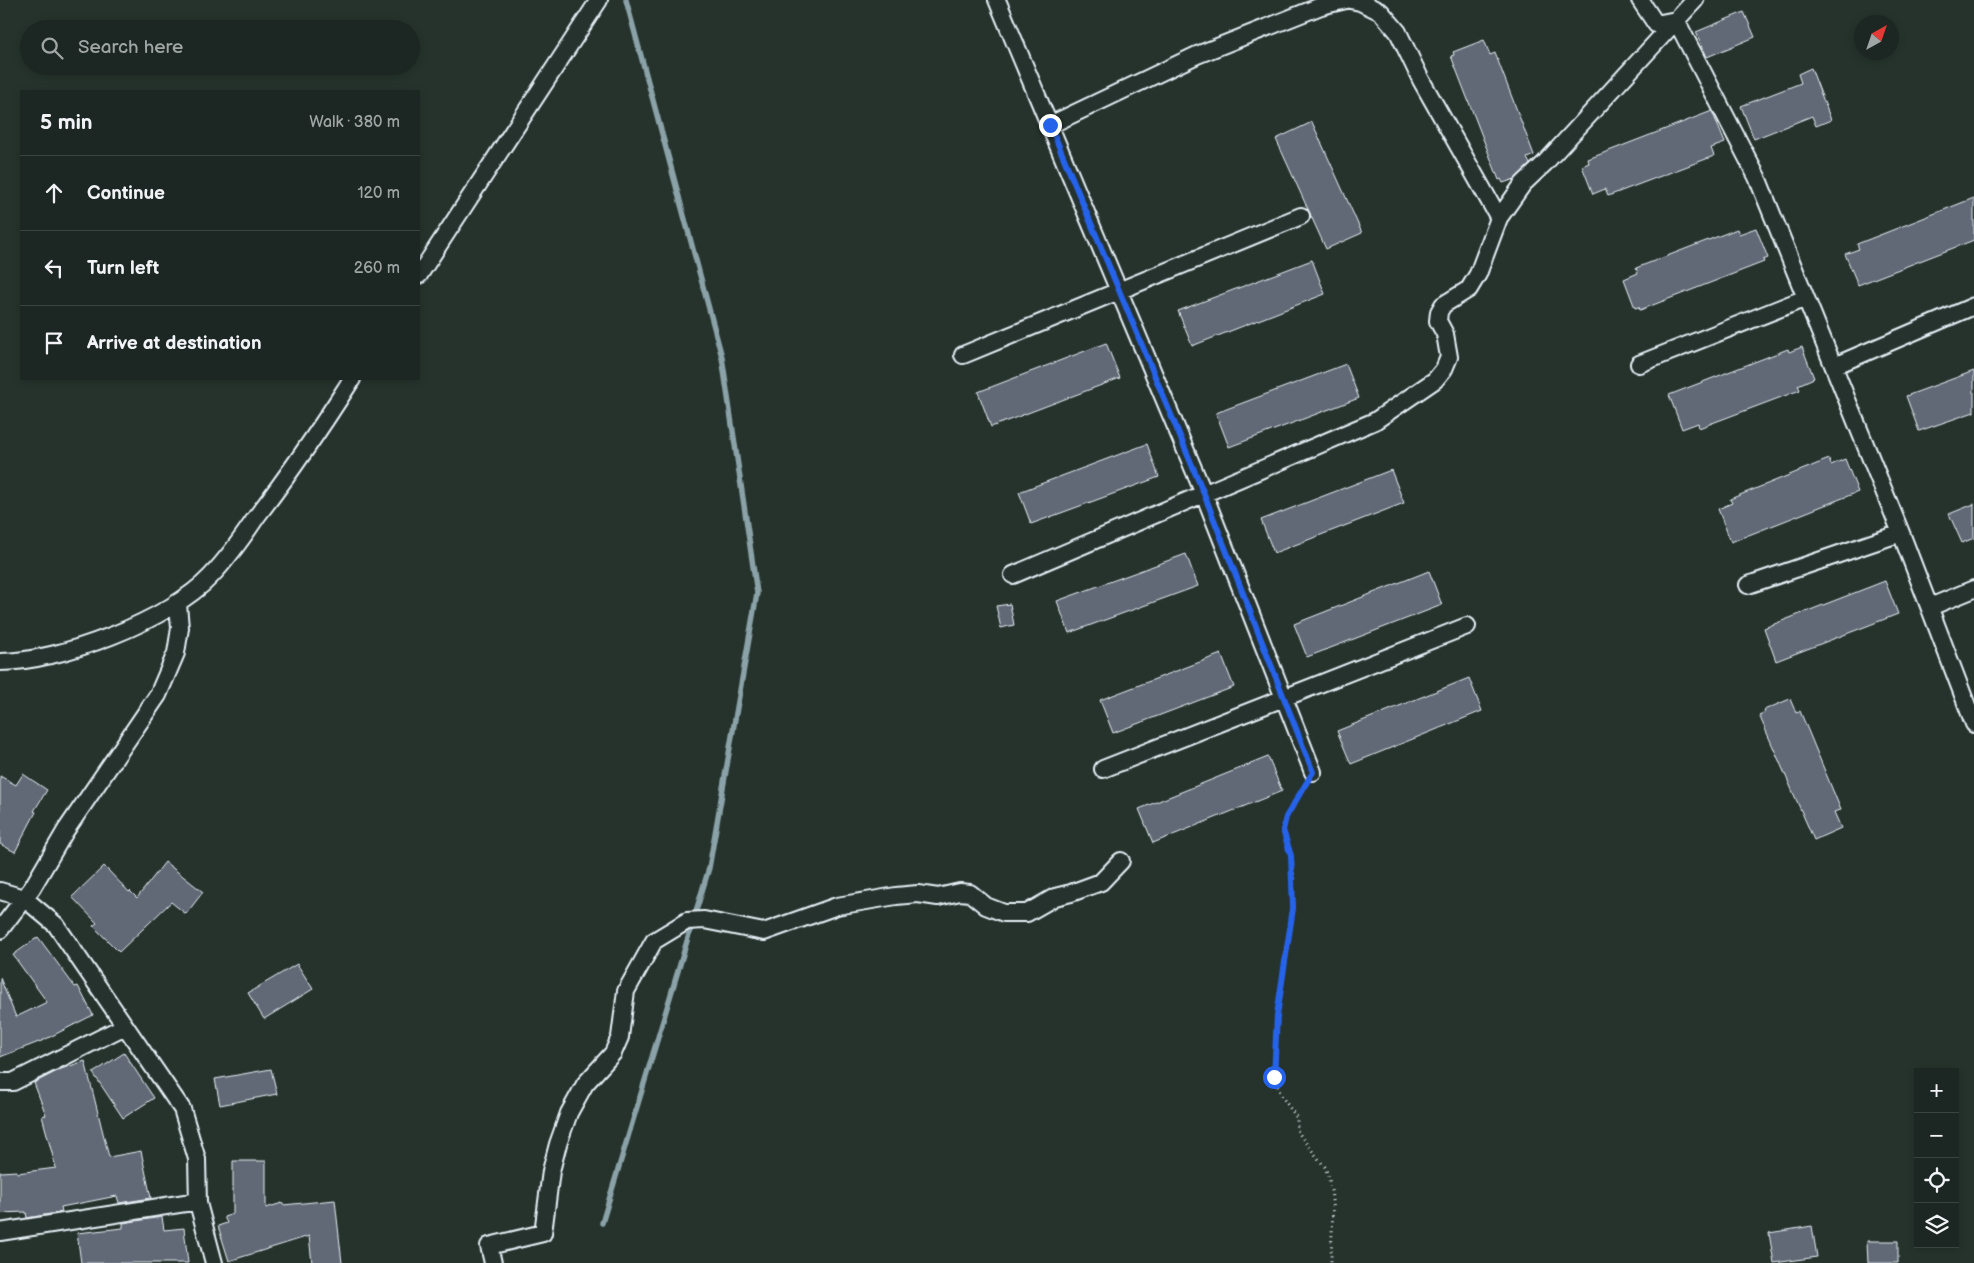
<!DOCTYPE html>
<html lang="en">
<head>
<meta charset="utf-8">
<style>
  body { margin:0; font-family:"Balsamiq Sans",sans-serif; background:#29322f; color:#f1f3f6 }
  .controls { position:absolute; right:15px; bottom:15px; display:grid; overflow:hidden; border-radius:0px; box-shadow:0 2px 8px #0003 }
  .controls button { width:45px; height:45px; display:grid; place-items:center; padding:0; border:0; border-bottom:1px solid #3a4340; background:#1c2622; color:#f1f3f6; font:25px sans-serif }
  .compass { position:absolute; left:1854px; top:15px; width:45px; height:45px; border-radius:50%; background:#1c2622; box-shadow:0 2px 8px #0003; rotate:40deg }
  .stop { position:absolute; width:15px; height:15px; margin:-11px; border:4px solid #2563eb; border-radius:50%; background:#fff }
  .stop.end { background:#2563eb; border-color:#fff; box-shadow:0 1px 5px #0008 }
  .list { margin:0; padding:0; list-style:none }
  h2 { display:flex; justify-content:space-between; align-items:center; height:65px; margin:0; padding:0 20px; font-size:21px }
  h2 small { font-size:16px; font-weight:400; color:#a0a5a5 }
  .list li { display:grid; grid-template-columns:32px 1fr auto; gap:15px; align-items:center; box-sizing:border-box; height:75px; padding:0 20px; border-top:1px solid #3a4340 }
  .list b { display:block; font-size:19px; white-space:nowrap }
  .list em { font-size:16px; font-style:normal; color:#a0a5a5 }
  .icon { flex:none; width:28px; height:28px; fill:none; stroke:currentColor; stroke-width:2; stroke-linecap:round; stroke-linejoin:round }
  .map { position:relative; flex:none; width:1974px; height:1263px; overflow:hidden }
  .search { position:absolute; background:#1c2622; box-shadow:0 2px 8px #0003; left:20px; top:20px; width:400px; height:55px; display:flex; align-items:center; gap:12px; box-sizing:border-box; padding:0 18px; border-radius:28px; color:#a0a5a5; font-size:19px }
  .panel { position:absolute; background:#1c2622; box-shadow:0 2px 8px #0003; left:20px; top:90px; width:400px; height:290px; border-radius:0px }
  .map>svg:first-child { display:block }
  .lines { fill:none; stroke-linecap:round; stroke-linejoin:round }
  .stream { stroke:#8aa2a8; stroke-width:5.5 }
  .building { fill:#626976; stroke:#e8f1f8 }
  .minor-casing { stroke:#e8f1f8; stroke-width:20 }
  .path { stroke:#e8f1f8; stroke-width:3; stroke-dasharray:1 4; stroke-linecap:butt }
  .minor { stroke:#26332d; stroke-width:16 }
  .route { stroke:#2563eb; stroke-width:6 }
</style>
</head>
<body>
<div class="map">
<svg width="1974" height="1263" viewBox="0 0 1974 1263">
  <rect width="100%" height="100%" fill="#26332d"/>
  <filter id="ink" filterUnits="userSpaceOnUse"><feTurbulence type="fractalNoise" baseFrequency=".02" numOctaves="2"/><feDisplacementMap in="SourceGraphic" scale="10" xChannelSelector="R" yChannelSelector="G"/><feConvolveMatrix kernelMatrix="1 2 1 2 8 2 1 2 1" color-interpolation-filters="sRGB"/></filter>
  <g filter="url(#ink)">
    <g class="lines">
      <path class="stream" d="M602,1223L709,868L757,593L722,357L626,0"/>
    </g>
    <path class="building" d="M1744,12L1755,37L1707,57L1696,32Z
      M1484,40L1490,55L1495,53L1534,155L1527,158L1530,164L1515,179L1503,183L1501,179L1499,180L1451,56L1454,55L1453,52Z
      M1811,68L1831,120L1816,126L1812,116L1754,139L1741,106L1801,83L1798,74Z
      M1712,111L1725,143L1711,148L1714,156L1608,196L1605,189L1593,194L1582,166L1589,163L1588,159Z
      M1312,122L1362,233L1326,249L1276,139Z
      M1974,198V240L1858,285L1845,254L1859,249L1857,244Z
      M1756,228L1768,258L1763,260L1764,262L1640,310L1639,307L1635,308L1624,279L1638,273L1636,268L1737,229L1739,234Z
      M1312,260L1325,294L1192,346L1178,311Z
      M1106,343L1120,378L991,427L978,392Z
      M1802,347L1814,378L1798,385L1800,390L1699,428L1698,423L1682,429L1669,395L1788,349L1789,352Z
      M1346,364L1359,398L1229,447L1216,413Z
      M1974,371V412L1919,431L1906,396Z
      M1147,444L1159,477L1031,524L1019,492Z
      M1829,459L1831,465L1845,459L1858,492L1731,542L1718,509L1732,503L1730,499Z
      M1391,470L1404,503L1274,553L1261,520Z
      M1974,504V538L1962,543L1949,514Z
      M1186,554L1198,586L1069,633L1057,601Z
      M1429,571L1442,605L1307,657L1294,624Z
      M1885,581L1898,614L1776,661L1764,628Z
      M1010,604L1014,625L1001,628L996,606Z
      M1221,654L1234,687L1113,733L1100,700Z
      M1469,678L1482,711L1351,764L1337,731Z
      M1790,699L1796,713L1800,711L1841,810L1834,812L1841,828L1814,840L1759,715L1765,712L1764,710Z
      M1268,757L1282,791L1153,843L1139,809Z
      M23,774L47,790L34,811L36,812L15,852L0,844V776L16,785Z
      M165,862L203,892L186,914L171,902L119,952L93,926L97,923L72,897L104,866L129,892L130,891L137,898Z
      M38,937L75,987L78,986L93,1015L44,1040L0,1057V978L16,1017L47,1002L13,955Z
      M297,964L313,989L264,1019L248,993Z
      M124,1053L154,1098L123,1118L93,1073Z
      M85,1061L109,1157L141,1151L151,1198L119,1203L117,1196L61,1207L62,1212L27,1218L26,1212L0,1213V1172L17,1171V1173L56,1168L42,1116L46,1115L34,1083L61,1069Z
      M271,1069L277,1094L220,1105L215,1079Z
      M233,1161H266V1208L282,1203L283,1205L335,1200L342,1263H312L309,1236L229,1261L218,1226L227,1223L224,1217L233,1214Z
      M162,1217L164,1230L184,1228L188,1263H81L77,1233L123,1228V1223Z
      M1812,1226L1817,1257L1774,1263L1769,1233Z
      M1867,1241H1898V1263H1868Z"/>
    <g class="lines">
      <g class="minor-casing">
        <path id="minor" d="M997,0L1204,494L1313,772
          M1350,0L1360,2L1381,12L1398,32L1421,80L1499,218
          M1640,0L1656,24L1676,20L1757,177L1901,533L1974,724
          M1050,125L1197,55L1321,6L1346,0
          M419,275L599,0
          M963,355L1301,216
          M1639,364L1806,298
          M1834,366L1974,306
          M1013,575L1375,421L1435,380L1444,369L1449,357L1445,334L1438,321L1439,312L1443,305L1469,289L1478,274L1499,218L1523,184L1545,163L1695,0
          M1748,585L1901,533
          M1930,607L1974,589
          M0,662C59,662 170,620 211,576C228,558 243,537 257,516C291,472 322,426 352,379
          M1103,769L1467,626
          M0,891L24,898L56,925L182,1109L197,1159L198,1203L214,1263
          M0,930L32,888L66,830L158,695L176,653L180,628L178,604
          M0,1082H13L125,1026
          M0,1232L198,1201
          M493,1263L489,1246L543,1233L551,1171L558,1144L569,1113L585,1084L613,1053L620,1037L626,991L654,941L687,921L704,920L764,932L837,906L896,896L918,894L938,897L960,892L970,893L986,906L1004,913H1027L1055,897L1071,893L1101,882L1121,861"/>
      </g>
      <path class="path" d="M1305,785L1286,817L1283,830L1291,856L1293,870V908L1277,1015L1274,1077L1282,1097L1297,1118V1130L1302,1138L1325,1167C1337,1196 1331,1233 1331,1263"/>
      <use href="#minor" class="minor"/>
    </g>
  </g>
  <g class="lines" filter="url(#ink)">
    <path class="route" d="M1050,125L1204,494L1313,772L1286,817L1283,830L1291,856L1293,908L1277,1015L1274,1077"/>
  </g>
</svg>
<div class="controls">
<button>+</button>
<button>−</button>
<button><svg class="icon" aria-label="locate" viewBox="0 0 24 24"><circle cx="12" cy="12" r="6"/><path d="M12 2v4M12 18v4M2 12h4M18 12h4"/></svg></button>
<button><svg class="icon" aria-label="layers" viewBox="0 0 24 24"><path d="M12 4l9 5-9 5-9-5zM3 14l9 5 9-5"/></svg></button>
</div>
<svg class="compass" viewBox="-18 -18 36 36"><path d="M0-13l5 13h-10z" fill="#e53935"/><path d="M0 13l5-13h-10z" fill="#a0a5a5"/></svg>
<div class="stop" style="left:1274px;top:1077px"></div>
<div class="stop end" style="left:1050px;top:125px"></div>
<div class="search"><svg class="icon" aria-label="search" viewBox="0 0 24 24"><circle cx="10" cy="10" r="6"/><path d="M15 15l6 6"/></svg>Search here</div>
<section class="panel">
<h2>5 min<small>Walk · 380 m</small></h2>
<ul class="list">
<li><svg class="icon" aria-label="ahead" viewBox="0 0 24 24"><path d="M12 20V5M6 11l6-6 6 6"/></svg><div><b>Continue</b></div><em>120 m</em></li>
<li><svg class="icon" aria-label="left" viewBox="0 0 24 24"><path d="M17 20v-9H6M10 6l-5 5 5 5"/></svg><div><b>Turn left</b></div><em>260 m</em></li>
<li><svg class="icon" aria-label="arrive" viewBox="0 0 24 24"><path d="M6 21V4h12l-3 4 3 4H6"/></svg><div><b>Arrive at destination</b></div></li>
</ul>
</section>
</div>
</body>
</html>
